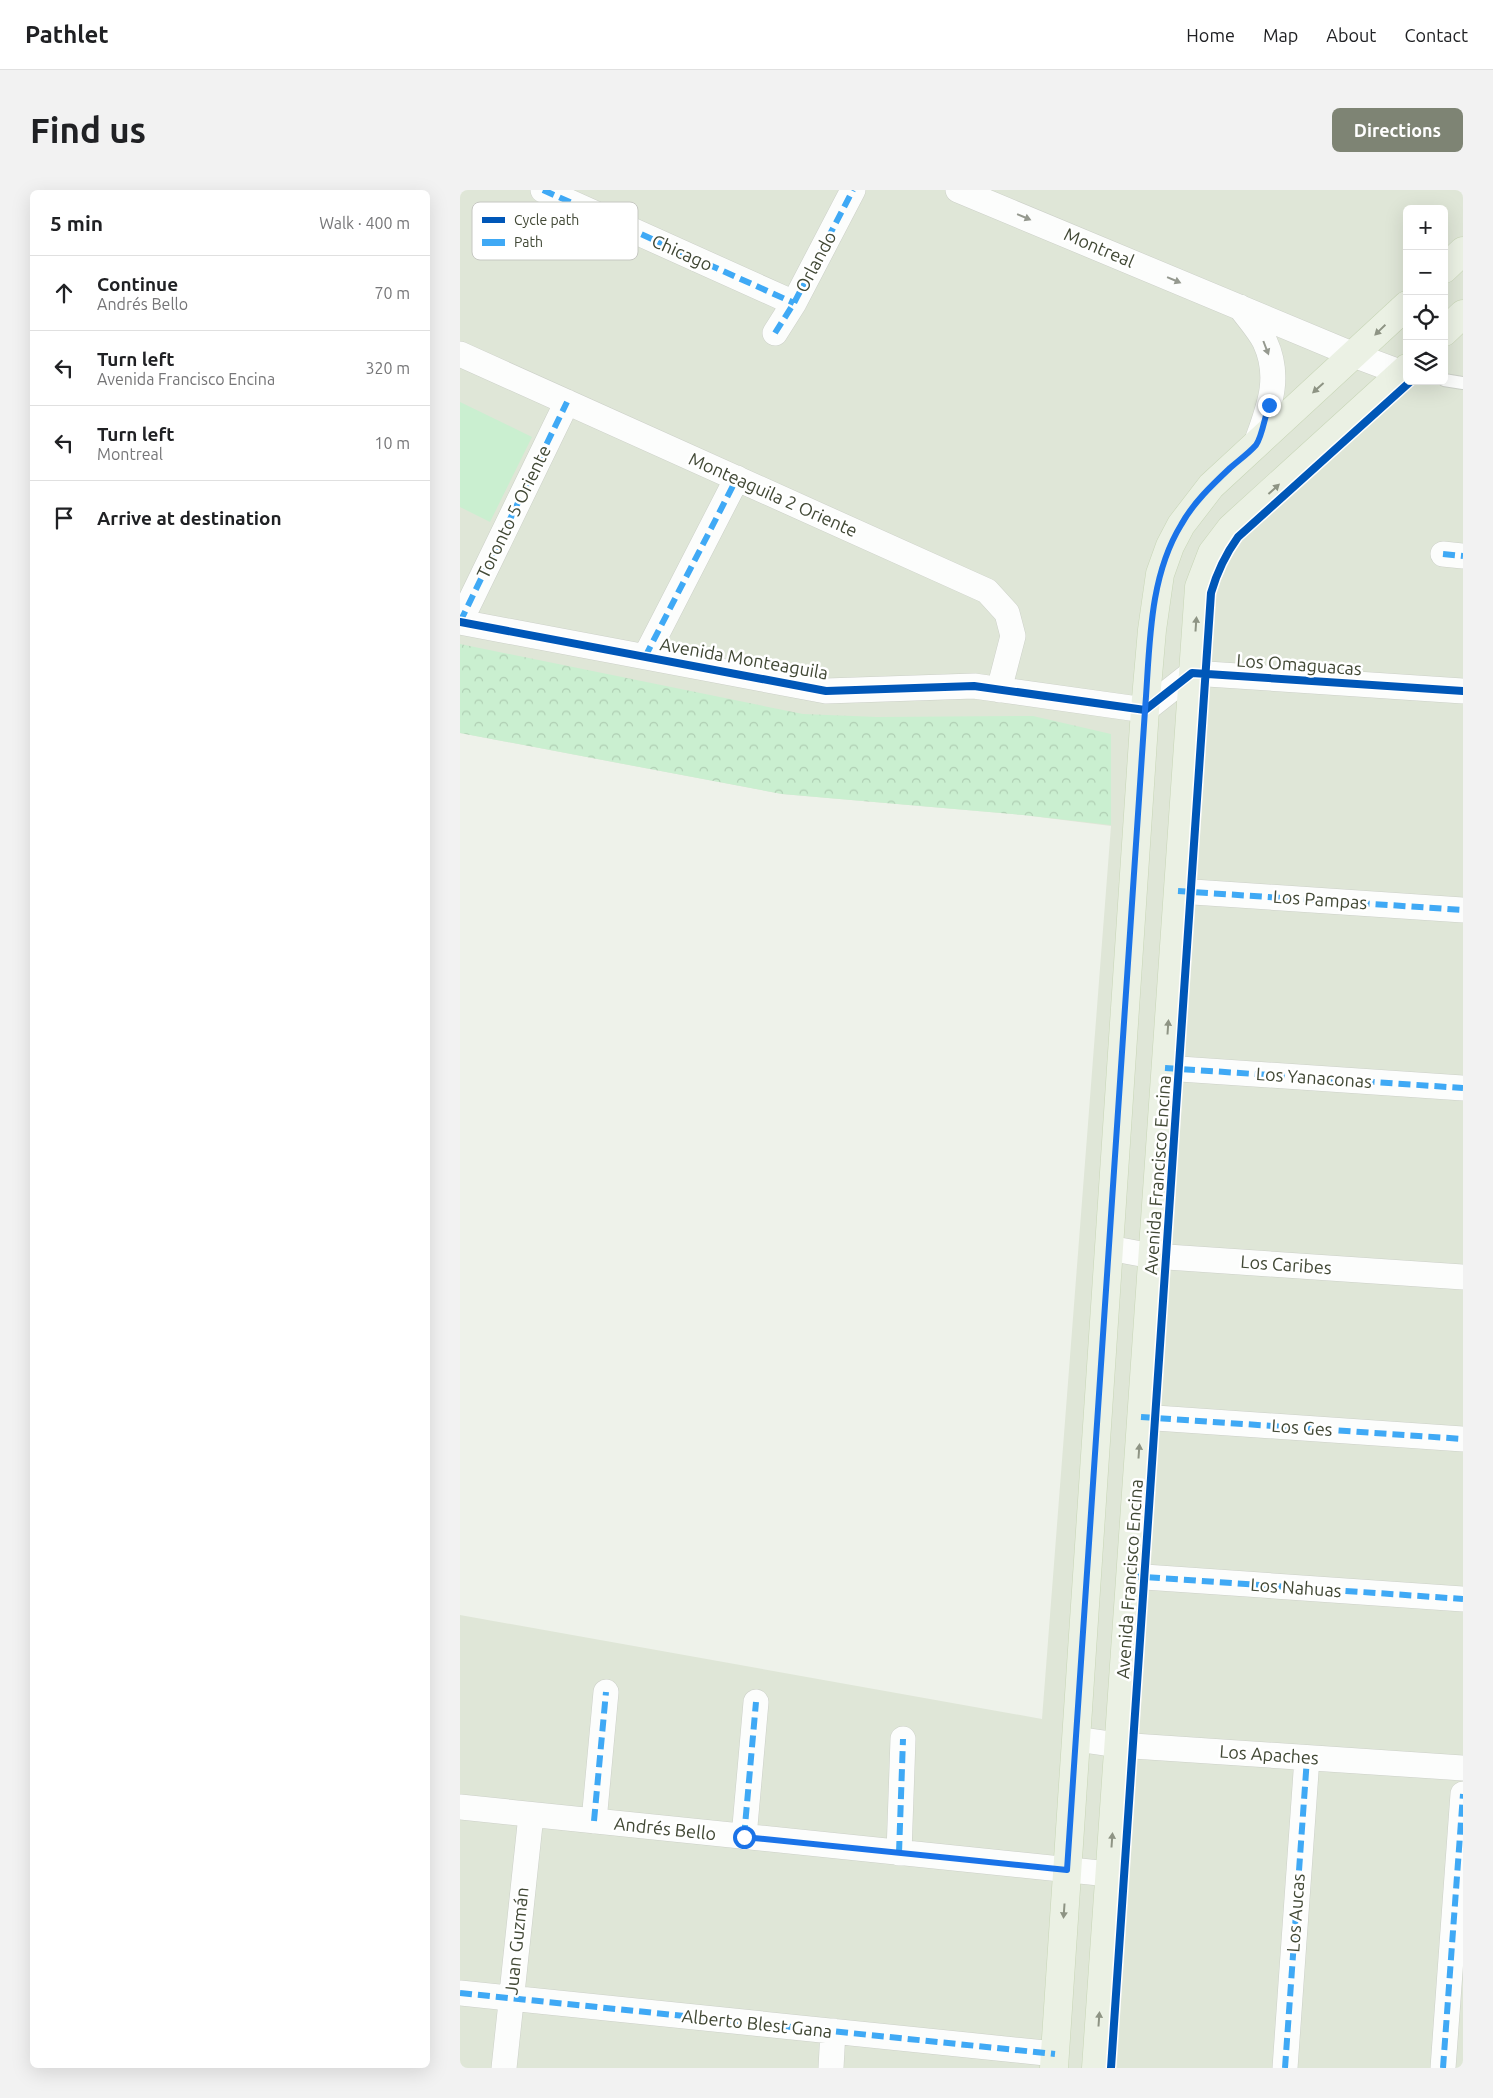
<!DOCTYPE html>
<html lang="en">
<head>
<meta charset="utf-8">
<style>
  body { margin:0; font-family:Ubuntu,sans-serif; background:#f2f2f2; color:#202124 }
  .controls { position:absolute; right:15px; top:15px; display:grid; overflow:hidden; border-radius:8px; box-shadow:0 5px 20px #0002 }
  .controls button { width:45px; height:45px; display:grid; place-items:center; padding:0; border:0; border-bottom:1px solid #e0e0e0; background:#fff; color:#202124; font:25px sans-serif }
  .stop { position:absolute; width:15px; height:15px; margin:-11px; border:4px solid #1a73e8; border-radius:50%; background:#fff }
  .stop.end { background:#1a73e8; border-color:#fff; box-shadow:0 1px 5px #0008 }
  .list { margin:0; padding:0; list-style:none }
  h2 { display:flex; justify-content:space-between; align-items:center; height:65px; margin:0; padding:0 20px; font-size:21px }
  h2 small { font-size:16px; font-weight:400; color:#757577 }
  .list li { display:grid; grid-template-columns:32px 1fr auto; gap:15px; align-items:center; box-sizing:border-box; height:75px; padding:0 20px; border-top:1px solid #e0e0e0 }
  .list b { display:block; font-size:19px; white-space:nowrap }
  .list p { margin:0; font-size:16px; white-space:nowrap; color:#757577 }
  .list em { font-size:16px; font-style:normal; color:#757577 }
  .icon { flex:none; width:28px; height:28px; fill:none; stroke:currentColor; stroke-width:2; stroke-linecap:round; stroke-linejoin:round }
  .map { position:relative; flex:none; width:1003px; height:1878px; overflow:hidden; border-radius:8px }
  header { display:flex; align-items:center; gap:30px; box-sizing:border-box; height:70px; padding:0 25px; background:#fff; border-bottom:1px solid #e0e0e0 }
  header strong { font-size:24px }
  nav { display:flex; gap:28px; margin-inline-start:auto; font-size:18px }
  .intro { display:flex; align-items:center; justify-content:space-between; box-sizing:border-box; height:120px; padding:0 30px }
  h1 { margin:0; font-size:35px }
  .button { padding:12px 22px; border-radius:8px; background:#7e8474; color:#fff; font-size:18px; font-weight:700 }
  main { display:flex; gap:30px; padding:0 30px }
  aside { flex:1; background:#fff; border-radius:8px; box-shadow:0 5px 20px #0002 }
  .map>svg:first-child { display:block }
  .residential { fill:#dfe6d7; fill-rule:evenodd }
  .park { fill:url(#park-crowns) }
  .pitch { fill:#caefd0 }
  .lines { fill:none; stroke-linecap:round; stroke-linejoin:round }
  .lane-casing { stroke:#ccd0c8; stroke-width:14 }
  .street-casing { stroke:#ccd0c8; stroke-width:26 }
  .primary-casing { stroke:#c7d5b6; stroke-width:29 }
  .lane { stroke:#fcfdfc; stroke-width:12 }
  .street { stroke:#fcfdfc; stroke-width:25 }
  .primary { stroke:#ebf1e4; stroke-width:28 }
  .quiet { stroke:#3fa9f5; stroke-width:6; stroke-dasharray:12 6; stroke-linecap:butt }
  .cycleway-casing { stroke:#fff; stroke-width:11 }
  .cycleway { stroke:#0057b8; stroke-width:8 }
  .oneway { fill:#95998f }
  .oneway2 { fill:#8e9484 }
  .route { stroke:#1a73e8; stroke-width:6 }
  .labels { text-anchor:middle; stroke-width:5; stroke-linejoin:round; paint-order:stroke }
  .street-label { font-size:18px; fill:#414835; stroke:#fff }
  .key { fill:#fff; stroke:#c6c8c2; stroke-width:1 }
  .key-label { font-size:14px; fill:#414835 }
</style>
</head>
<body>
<header>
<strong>Pathlet</strong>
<nav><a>Home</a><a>Map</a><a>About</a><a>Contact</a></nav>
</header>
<div class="intro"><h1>Find us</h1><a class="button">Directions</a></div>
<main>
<aside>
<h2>5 min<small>Walk · 400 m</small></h2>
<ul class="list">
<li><svg class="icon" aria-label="ahead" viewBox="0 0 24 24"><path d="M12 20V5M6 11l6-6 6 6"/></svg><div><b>Continue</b><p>Andrés Bello</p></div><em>70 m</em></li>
<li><svg class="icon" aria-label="left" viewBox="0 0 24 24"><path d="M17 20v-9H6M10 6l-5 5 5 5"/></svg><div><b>Turn left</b><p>Avenida Francisco Encina</p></div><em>320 m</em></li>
<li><svg class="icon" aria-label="left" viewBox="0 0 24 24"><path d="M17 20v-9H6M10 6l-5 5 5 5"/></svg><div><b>Turn left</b><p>Montreal</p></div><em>10 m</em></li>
<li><svg class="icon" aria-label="arrive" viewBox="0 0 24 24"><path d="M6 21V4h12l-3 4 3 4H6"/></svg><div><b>Arrive at destination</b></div></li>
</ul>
</aside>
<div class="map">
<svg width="1003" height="1878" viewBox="0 0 1003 1878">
  <defs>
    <pattern id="park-crowns" width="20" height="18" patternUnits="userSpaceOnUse" patternTransform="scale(1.25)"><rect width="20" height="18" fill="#caefd0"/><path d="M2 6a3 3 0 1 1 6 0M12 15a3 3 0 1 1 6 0" fill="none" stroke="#afceb3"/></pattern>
  </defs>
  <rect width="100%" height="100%" fill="#eef2ea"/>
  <path class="residential" d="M0,0H1003V1878H0V1425L582,1529L651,636L563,625L322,604L0,543ZM947,19H984V191H947Z"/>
  <path class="park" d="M0,454L343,524L417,527L573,526L651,544V635L563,625L322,604L0,543Z"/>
  <path class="pitch" d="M0,212L72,247L30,332L0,317Z"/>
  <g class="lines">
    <g class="lane-casing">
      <path id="lane" d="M984,190L1003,193"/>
    </g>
    <g class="street-casing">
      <path id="street" d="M83,0L334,113
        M498,0L894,165L942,183
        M780,117C788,128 799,140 805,152C822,189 808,219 796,254
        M315,143L334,113L393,0
        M0,164L527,401L547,423L553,446L539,500
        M983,364L1003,366
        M0,432L366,501L514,496L685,520L732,483L1003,501
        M0,432L107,212
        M185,467L277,288
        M718,701L1003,720
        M705,878L1003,898
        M649,1058L692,1066L1003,1087
        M681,1227L1003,1249
        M670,1386L1003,1409
        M616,1549L658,1555L1003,1578
        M0,1617L649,1684
        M134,1631L146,1502
        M284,1647L296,1512
        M439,1663L443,1549
        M0,1803L595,1864
        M44,1878L71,1625
        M371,1878L373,1841
        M825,1878L847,1568
        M983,1878L1003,1604"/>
    </g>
    <g class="primary-casing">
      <path id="primary" d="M984,79L1003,61
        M984,142L1003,124
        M594,1878L685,520L692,440L700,384L710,356L721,335L751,296L947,115
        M636,1878L739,397L752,363L771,338L947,178"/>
    </g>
    <use href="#lane" class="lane"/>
    <use href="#street" class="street"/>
    <use href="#primary" class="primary"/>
    <path class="quiet" d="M83,0L334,113
      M315,143L334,113L393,0
      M983,364L1003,366
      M0,432L107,212
      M185,467L277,288
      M718,701L1003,720
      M705,878L1003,898
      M681,1227L1003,1249
      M670,1386L1003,1409
      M134,1631L146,1502
      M284,1647L296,1512
      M439,1663L443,1549
      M0,1803L595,1864
      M825,1878L847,1568
      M983,1878L1003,1604"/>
    <g class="cycleway-casing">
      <path id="cycleway" d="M0,432L366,501L514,496L685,520L732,483L1003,501
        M651,1878L751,403C757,382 765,365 778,347L951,191"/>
    </g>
    <use href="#cycleway" class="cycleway"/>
  </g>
  <defs><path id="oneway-solid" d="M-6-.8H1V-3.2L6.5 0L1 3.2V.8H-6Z" transform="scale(1.25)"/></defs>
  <g class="oneway">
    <use href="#oneway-solid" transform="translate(564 27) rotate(23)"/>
    <use href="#oneway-solid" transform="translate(714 90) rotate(23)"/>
    <use href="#oneway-solid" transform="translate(806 158) rotate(69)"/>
  </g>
  <g class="oneway2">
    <use href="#oneway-solid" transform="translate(920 140) rotate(136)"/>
    <use href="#oneway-solid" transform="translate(858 198) rotate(138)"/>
    <use href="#oneway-solid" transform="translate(814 299) rotate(-42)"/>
    <use href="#oneway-solid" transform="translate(736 434) rotate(-86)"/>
    <use href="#oneway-solid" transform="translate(708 837) rotate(-86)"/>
    <use href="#oneway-solid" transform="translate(679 1261) rotate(-86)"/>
    <use href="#oneway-solid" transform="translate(652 1650) rotate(-86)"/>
    <use href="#oneway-solid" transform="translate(604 1721) rotate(94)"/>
    <use href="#oneway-solid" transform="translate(639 1829) rotate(-86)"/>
  </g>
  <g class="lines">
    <path class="route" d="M284,1647L607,1680L685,520C690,459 688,389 721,335C733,313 752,295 770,278C778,271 789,263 796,255C802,247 805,226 809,215"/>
  </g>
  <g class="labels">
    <g class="street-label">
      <text transform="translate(639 58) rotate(23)" y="6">Montreal</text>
      <text transform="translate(222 63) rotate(24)" y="6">Chicago</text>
      <text transform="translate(356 72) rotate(-62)" y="6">Orlando</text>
      <text transform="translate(313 305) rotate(24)" y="6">Monteaguila 2 Oriente</text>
      <text transform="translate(54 322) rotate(-64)" y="6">Toronto 5 Oriente</text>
      <text transform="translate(284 469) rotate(10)" y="6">Avenida Monteaguila</text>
      <text transform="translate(839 475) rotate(4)" y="6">Los Omaguacas</text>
      <text transform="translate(860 710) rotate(4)" y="6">Los Pampas</text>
      <text transform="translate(854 888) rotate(4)" y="6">Los Yanaconas</text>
      <text transform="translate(698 985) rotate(-86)" y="6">Avenida Francisco Encina</text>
      <text transform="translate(826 1075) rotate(4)" y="6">Los Caribes</text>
      <text transform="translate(842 1238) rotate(4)" y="6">Los Ges</text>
      <text transform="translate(670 1389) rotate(-86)" y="6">Avenida Francisco Encina</text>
      <text transform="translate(836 1398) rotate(4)" y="6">Los Nahuas</text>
      <text transform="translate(809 1565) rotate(4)" y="6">Los Apaches</text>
      <text transform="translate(205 1639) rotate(6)" y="6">Andrés Bello</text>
      <text transform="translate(836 1723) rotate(-86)" y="6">Los Aucas</text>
      <text transform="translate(57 1751) rotate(-84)" y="6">Juan Guzmán</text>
      <text transform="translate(297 1834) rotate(6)" y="6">Alberto Blest Gana</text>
    </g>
  </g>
  <rect x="12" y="12" width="166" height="58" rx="8" class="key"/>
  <rect x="22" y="27" width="23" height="6" fill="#0057b8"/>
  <rect x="22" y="49" width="23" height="7" fill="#3fa9f5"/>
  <g class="key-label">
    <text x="54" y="35">Cycle path</text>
    <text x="54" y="57">Path</text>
  </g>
</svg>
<div class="controls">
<button>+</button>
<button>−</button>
<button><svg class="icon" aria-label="locate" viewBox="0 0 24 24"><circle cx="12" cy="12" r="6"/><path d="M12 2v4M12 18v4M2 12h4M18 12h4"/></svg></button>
<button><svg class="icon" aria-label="layers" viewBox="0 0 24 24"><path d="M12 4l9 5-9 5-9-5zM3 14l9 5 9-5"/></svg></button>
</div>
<div class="stop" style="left:284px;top:1647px"></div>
<div class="stop end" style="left:809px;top:215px"></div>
</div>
</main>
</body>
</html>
